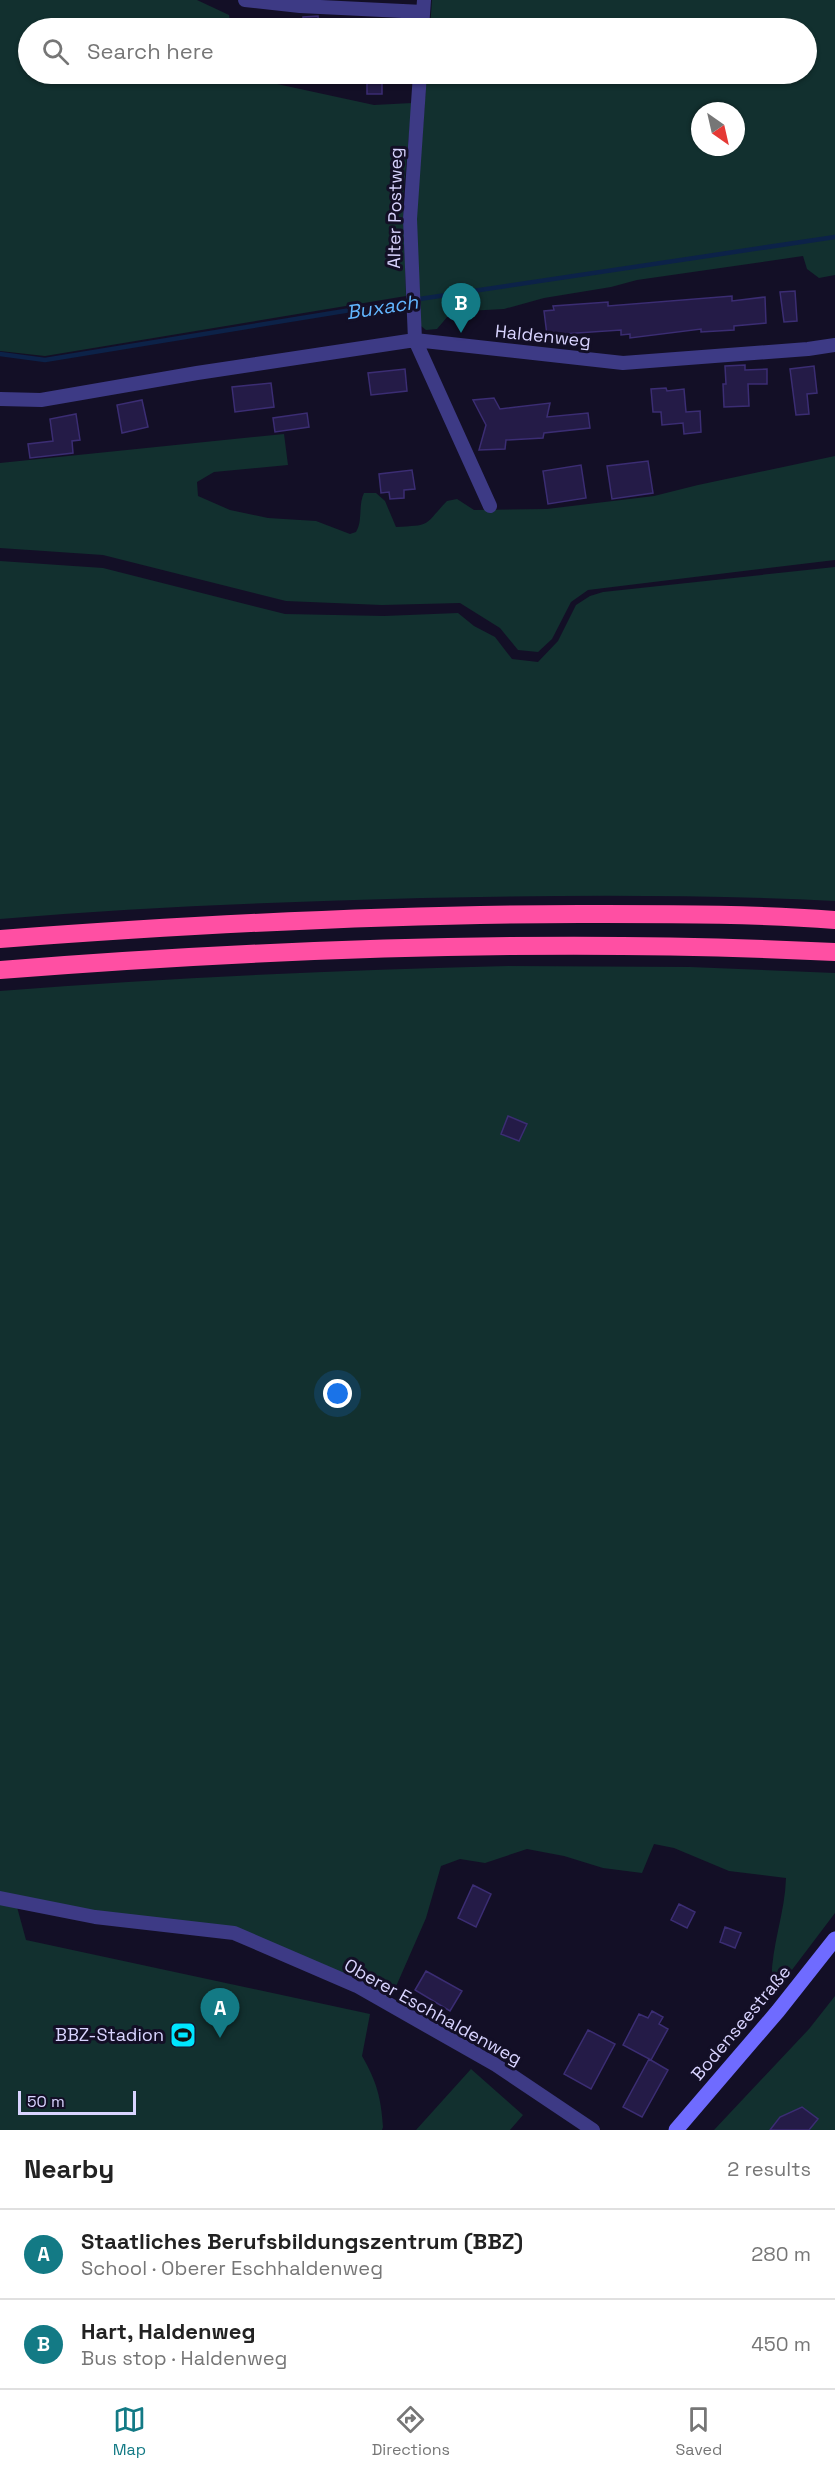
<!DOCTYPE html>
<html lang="en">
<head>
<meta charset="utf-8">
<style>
  body { margin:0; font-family:"Space Grotesk",sans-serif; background:#f2f2f2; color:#222 }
  .compass { position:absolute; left:691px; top:102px; width:54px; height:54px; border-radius:50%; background:#fff; box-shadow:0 2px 4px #0004; rotate:146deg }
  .scale { position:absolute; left:18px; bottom:15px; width:118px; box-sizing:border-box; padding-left:6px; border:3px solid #d9d4ff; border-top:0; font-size:16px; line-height:21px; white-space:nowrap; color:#d9d4ff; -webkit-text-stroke:4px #130f26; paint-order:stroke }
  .you { position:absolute; left:338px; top:1394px; width:21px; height:21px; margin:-15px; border:4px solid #fff; border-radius:50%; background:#1a73e8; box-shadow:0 0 0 9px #1a73e833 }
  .badge { display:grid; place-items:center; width:39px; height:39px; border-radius:50%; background:#137a85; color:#fff; font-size:20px; font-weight:700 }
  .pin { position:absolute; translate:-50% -50px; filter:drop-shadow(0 2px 3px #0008) }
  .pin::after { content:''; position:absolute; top:32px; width:21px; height:18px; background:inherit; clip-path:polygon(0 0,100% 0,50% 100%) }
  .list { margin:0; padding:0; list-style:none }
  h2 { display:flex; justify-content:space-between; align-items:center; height:78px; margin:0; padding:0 24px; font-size:26px }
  h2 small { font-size:20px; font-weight:400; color:#767676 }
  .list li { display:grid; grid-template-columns:39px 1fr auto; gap:18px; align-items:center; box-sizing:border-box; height:90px; padding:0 24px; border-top:2px solid #e0e0e0 }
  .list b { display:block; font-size:22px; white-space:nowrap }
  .list p { margin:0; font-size:20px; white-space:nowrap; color:#767676 }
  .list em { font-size:20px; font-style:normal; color:#767676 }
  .icon { flex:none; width:33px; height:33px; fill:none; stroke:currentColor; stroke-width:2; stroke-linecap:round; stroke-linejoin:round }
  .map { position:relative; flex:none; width:835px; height:2130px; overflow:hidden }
  .search { position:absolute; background:#fff; box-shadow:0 2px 4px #0004; left:18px; right:18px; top:18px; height:66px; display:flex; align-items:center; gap:15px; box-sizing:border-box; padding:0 21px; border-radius:33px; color:#767676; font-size:22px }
  .sheet { height:258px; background:#fff }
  nav { display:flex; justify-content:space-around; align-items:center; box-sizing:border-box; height:84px; border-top:2px solid #e0e0e0; background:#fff; font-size:16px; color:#767676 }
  nav a { display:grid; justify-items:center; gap:3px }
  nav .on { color:#137a85 }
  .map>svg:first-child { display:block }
  .green { fill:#12302f; fill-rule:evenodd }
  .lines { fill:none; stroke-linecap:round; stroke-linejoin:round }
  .stream { stroke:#0c2248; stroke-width:4.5 }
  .building { fill:#241b47; stroke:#3b2d73; stroke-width:1.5 }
  .minor { stroke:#3d3a85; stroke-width:14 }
  .secondary { stroke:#6f6bff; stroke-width:15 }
  .motorway { stroke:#ff4fa3; stroke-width:18 }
  .labels { text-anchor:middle; stroke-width:6; stroke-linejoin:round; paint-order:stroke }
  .street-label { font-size:18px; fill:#d9d4ff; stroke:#130f26 }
  .poi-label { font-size:18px; fill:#d9d4ff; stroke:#130f26; text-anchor:end }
  .water-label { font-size:20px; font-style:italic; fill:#62b6ff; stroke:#130f26 }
</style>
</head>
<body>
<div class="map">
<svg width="835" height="2130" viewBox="0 0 835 2130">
  <rect width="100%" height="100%" fill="#130f26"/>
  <path class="green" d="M0,0H197L229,15L231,28H28V74H239L240,76L374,105L412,103L403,198L406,296L45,356L0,351Z
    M432,0H835V275L819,278L807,269L803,256L637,280L611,287L544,298L504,309L467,311L448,316L437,329L426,330L421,326L416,216L427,74H806V28H430ZM700,111H736V147H700Z
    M284,434L288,465L214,472L197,482L198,496L230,510L268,518L316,521L350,534L356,532C363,521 358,505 364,493H376L385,501L396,527C433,525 423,526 447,501L457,499L474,510L547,509L654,496L698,485L835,456V560L588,590L571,602L552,639L538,652L518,650L500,628L460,603L382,605L286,601L103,555L0,548V463Z
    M0,561L103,568L285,614L384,616L458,613L474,626L495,637L512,659L538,662L558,641L576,605L590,596L603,592L835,567V901C697,894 560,895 422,898C281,902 140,907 0,919Z
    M508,966L690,967L835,973V1913L776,1991L772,1989C769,1951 785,1916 786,1878L729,1871L674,1848L654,1844L642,1873L603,1868L564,1856L527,1849L485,1863L460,1859L441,1866L426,1918L387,2007L355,1989L232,1938L17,1907L26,1940L370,2014L362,2056C377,2082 381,2098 383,2127L382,2130H0V991C169,978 338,970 508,966Z
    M835,1996V2130H714L809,2029Z
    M471,2069L523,2115L510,2130H416Z"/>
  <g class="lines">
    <path class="stream" d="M0,354L45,360L406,301L835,237"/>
  </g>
  <path class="building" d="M318,16L319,28H304L303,17Z
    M367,74H382V94H367Z
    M795,291L797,321L784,322L780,292Z
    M732,296V301L765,297L766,323L734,326V330L701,332V329L630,338V334L621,335V330L547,335L544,311L554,310L553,306L608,302V306Z
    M745,365V370L767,369V384H748L749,406L724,407L723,384H726L725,366Z
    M814,366L817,393L807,394L809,414L796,415L790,369Z
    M405,369L407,391L371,395L368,373Z
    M271,383L274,407L235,412L232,387Z
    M666,388L667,391L684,389L686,412L700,411L701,432L684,434L683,423L662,425L661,412H653L651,389Z
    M494,398L500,409L550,403L547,417L588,413L590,428L544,433L543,438L506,440L505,449L479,450L486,425L473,400Z
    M142,400L148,427L122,433L117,405Z
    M307,413L309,427L275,432L273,418Z
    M76,414L80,440L72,441L73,453L30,458L28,444L53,441L50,419Z
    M648,461L653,493L612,499L607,466Z
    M581,465L586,498L548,504L543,471Z
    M412,470L415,489L404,490V498L390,499L389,492L381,493L379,474Z
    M508,1116L527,1124L519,1141L501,1134Z
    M473,1885L491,1894L476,1927L458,1918Z
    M679,1904L695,1912L687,1928L671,1920Z
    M725,1927L741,1933L735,1948L720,1942Z
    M426,1971L462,1991L450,2011L415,1990Z
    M652,2011L663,2017L659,2024L668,2029L651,2060L623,2045L639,2014L648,2018Z
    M588,2030L615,2044L591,2089L564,2074Z
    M649,2059L668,2070L642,2117L623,2107Z
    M802,2107L818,2119L809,2130H770L780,2117Z"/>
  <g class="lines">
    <path class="minor" d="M245,0L300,6L423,12
      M422,28L424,0
      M420,74L410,219L415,340L490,506
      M0,399L41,400L197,373L415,340L623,363L808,349L835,345
      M0,1898L95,1917L234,1933L357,1986L496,2065L593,2130"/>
    <path class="secondary" d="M676,2130L778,2011L835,1939"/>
    <path class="motorway" d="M0,939C201,924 402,913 603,914C681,914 758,914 835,920
      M0,970C278,948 556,938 835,952"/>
  </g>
  <defs>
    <g id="stadium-square" transform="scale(1.35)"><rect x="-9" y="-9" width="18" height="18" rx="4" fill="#00e5ff" stroke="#130f26"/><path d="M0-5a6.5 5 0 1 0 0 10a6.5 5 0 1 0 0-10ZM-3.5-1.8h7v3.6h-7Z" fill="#111"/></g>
  </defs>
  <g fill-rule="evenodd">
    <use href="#stadium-square" x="183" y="2035"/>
  </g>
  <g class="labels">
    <g class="street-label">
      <text transform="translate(395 208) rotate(-89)" y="6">Alter Postweg</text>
      <text transform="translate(543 336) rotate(6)" y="6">Haldenweg</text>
      <text transform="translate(433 2012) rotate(29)" y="6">Oberer Eschhaldenweg</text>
      <text transform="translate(741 2023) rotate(-50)" y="6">Bodenseestraße</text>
    </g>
    <g class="poi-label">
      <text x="164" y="2041">BBZ-Stadion</text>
    </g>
    <g class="water-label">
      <text transform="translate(382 307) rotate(-9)" y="7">Buxach</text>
    </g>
  </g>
</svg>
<svg class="compass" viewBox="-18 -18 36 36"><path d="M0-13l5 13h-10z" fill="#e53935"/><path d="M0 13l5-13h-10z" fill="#767676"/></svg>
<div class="scale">50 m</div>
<div class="you"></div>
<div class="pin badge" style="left:220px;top:2038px">A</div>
<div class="pin badge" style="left:461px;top:333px">B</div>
<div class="search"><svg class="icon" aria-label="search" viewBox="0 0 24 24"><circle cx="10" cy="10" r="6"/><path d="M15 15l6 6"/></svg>Search here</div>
</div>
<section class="sheet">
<h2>Nearby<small>2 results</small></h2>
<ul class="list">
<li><span class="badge">A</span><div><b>Staatliches Berufsbildungszentrum (BBZ)</b><p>School · Oberer Eschhaldenweg</p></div><em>280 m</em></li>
<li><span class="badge">B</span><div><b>Hart, Haldenweg</b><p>Bus stop · Haldenweg</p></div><em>450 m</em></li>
</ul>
</section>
<nav>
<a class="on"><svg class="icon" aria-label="map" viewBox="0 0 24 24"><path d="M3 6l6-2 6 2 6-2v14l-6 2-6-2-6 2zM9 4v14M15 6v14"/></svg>Map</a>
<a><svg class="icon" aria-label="directions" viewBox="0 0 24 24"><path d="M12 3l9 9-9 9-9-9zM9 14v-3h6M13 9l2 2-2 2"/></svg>Directions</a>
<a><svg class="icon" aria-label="saved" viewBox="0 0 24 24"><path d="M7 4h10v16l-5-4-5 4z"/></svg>Saved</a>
</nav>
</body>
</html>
